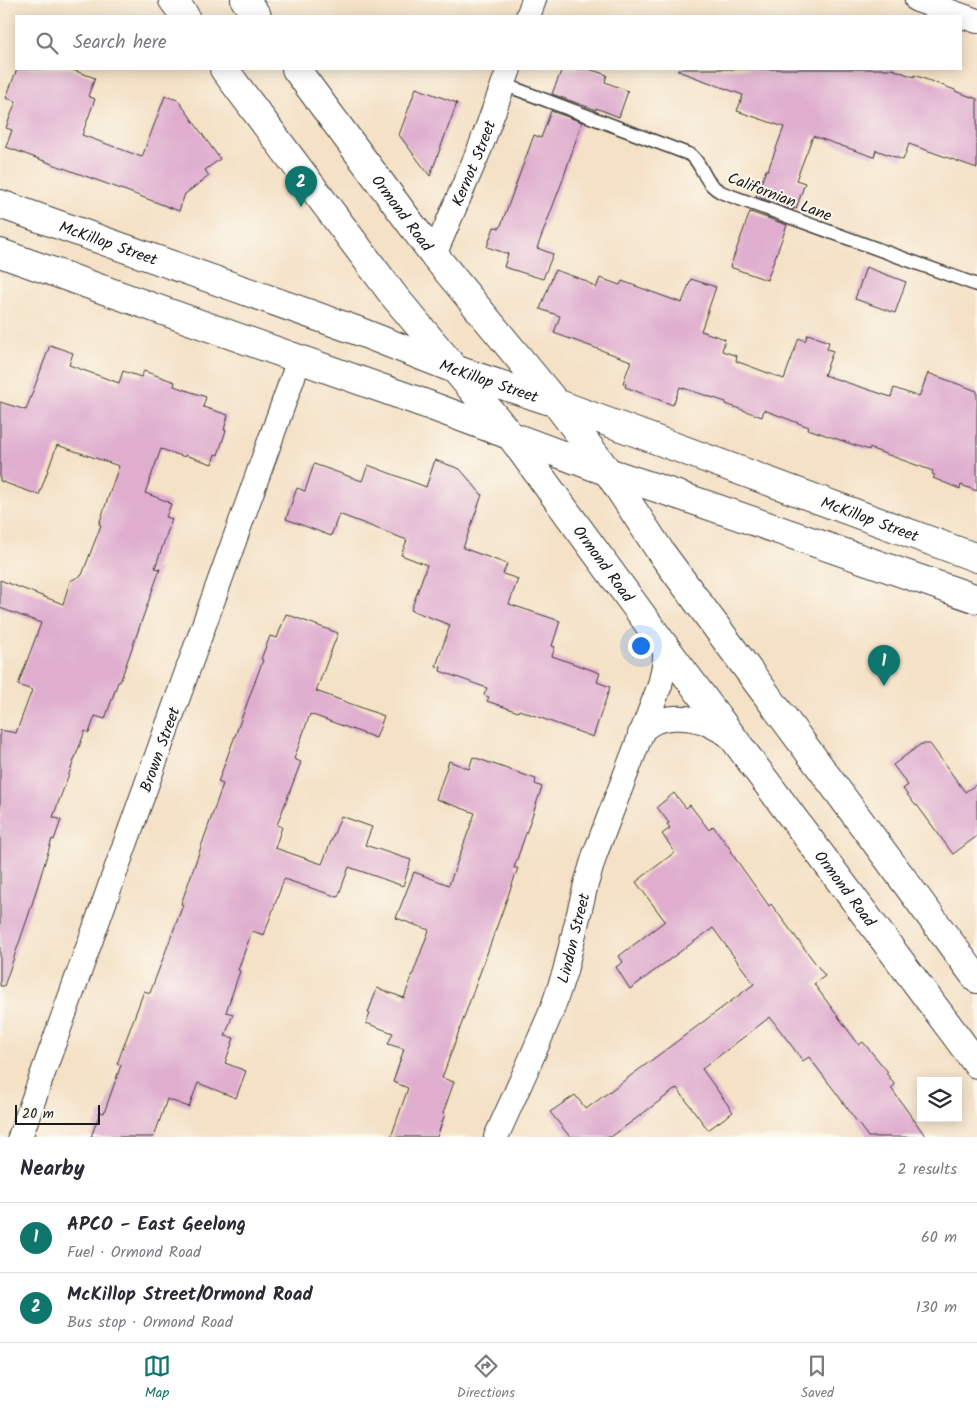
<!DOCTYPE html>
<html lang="en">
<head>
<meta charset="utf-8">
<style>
  body { margin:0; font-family:Kalam,sans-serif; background:#f2f2f3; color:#2b2b33 }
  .controls { position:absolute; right:15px; bottom:15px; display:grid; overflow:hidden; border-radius:0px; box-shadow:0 2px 12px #0003 }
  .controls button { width:45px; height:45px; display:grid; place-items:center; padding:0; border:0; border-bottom:1px solid #e1e1e2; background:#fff; color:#2b2b33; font:25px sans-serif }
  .scale { position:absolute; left:15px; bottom:12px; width:85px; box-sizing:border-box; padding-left:5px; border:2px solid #1c1c1c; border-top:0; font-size:14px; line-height:18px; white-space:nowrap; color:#1c1c1c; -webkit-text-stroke:4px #fbf7ec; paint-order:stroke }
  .you { position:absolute; left:640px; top:645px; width:18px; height:18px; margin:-12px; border:4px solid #fff; border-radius:50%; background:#1a73e8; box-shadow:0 0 0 8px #1a73e833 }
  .badge { display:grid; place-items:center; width:32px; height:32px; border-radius:50%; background:#0f766e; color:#fff; font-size:16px; font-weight:700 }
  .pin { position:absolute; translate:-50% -41px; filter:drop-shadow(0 1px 2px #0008) }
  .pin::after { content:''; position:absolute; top:26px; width:18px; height:15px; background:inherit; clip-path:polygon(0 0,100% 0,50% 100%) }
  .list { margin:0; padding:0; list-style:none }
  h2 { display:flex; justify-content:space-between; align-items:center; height:65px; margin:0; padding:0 20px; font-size:21px }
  h2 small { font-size:16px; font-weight:400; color:#7c7c81 }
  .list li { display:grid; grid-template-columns:32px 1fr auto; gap:15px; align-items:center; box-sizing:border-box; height:70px; padding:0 20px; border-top:1px solid #e1e1e2 }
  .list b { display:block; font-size:19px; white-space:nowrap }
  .list p { margin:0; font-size:16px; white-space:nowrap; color:#7c7c81 }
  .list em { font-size:16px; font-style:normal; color:#7c7c81 }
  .icon { flex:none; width:28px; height:28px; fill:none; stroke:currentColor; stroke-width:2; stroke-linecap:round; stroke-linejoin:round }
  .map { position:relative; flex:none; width:977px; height:1137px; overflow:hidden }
  .search { position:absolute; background:#fff; box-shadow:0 2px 12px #0003; left:15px; right:15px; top:15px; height:55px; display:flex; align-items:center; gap:12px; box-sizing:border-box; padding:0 18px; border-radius:0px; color:#7c7c81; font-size:19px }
  .sheet { height:205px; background:#fff }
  nav { display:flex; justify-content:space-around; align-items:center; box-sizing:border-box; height:70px; border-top:1px solid #e1e1e2; background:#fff; font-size:14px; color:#7c7c81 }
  nav a { display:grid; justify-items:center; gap:2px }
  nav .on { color:#0f766e }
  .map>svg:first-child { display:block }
  .building { fill:#dfaecf }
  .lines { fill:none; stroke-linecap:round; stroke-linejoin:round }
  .service-casing { stroke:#3c3a36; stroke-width:15 }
  .minor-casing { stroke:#3c3a36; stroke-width:26 }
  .tertiary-casing { stroke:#3c3a36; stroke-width:30 }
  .trunk-casing { stroke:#3c3a36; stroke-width:30 }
  .service { stroke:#fff; stroke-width:12 }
  .minor { stroke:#fff; stroke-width:24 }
  .tertiary { stroke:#fff; stroke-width:28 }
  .trunk { stroke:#fff; stroke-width:28 }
  .labels { text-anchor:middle; stroke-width:4; stroke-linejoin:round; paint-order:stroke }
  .street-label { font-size:16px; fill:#1c1c1c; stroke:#fbf7ec }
</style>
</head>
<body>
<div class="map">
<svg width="977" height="1137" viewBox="0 0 977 1137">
  <rect width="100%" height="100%" fill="#fbf7ec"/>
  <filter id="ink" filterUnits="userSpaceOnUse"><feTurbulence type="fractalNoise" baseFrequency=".02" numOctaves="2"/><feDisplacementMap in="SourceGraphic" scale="10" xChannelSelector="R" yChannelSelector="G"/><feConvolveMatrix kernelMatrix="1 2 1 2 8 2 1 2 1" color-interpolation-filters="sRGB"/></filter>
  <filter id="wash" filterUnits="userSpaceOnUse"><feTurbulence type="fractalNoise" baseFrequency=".0096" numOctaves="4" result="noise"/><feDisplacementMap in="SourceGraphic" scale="20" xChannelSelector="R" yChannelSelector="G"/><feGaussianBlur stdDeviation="1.12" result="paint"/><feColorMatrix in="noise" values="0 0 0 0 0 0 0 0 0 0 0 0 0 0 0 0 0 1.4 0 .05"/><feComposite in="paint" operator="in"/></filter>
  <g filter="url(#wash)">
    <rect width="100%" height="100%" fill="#f4e1c6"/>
    <g id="blocks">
      <path class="building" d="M17,69H70L95,78L88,96L95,99L82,135L142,157L165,96L178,100L220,159L205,170L209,176L185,194L179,211L129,192L6,147L12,130L6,128L16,101L6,98Z
        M562,69H589L607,75L605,82L628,91L619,117L596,108V110L552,94Z
        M678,69H892L914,77V75L955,90V91L977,99V168L909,144L903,160L876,150L874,157L813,136L796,180L805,183L796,209L793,208V210L756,196L766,170H768L784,127L737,111L743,95L678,71Z
        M416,88L457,103L430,176L399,135Z
        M551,111L582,122L562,182L537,248L553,254L543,279L504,267L508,254L487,247L494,227L500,228L534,135L541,138Z
        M750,212L787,225L767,280L730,267Z
        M866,267L906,282L895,313L855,299Z
        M555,270L584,280L596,288L600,278L620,285L622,281L682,303L691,279L716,287L701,331L725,339L722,351L737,356L736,361L784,379L799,338L805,341L808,334L829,342L827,349L833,351L824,375L891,397L894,388L919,397L928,373L977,391V491L961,485L960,489L933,478L935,475L932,474L933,471L869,448V450L808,429L809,427L764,410L762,417L726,404V402L680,387L673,405L625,387L626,384L623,383L631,361L554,333L560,316L540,309Z
        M50,345L73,353L69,365L119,383L123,371L141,377L144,371L175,382L174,386L206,397L203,407L228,415L224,430H226L218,455L215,454L212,464L185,455V457L161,449L145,493L169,502L168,503L171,504L166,517L172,519L155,568L160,569L120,682H118L105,719L95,716L89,733L85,731L53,817L61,820L54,840L52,839L29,914L4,986H0V730L16,733L32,690L18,685L41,623L0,608V580L63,604L70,581L82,575L101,525L99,524L119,466L57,445L39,495L0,481V402L26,410Z
        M435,460L460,469L482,495L463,548L507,564L503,574L518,579L509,604L560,621L552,646L555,647L552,656L600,673L597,682L610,687L593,737L519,710L518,712L487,701L489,697L484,695L487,688L440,671L441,667L436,666L450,625L411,610L427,565L401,555L407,540L339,514L331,536L286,519L297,488L305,491L314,464L362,481L368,465L426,487Z
        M286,614L338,633L316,691L384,716L376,738L310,714L294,759L301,762L277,825L282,827L275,848L322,864L341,816L372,827L365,845L411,860L403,886L349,867L338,897L284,879L264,935L252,931L238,970L240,971L226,1012L233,1014L225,1036L234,1038L225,1063L246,1071L236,1098L198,1083L189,1107L167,1099L154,1137H91L100,1112L104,1113L121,1065L117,1064L144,991L150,993L183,905L181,904L223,784L218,782L263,660L261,659L270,636L277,638Z
        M921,744H930L965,792L977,784V836L953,854L917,805L916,806L903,789L908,785L893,765Z
        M473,757L536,779L535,784L542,787L514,868H518L442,1078L454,1082L443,1113L445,1114L437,1137H391L408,1088L393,1082L404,1049L388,1044L393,1033L366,1023L370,1014L368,1013L377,988L404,998L429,930L396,918L414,872L449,885L475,813L436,799L449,761L469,769Z
        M674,793L686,808L690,805L709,830L713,826L731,850L730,851L769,906L771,904L825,976L814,984L859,1045L863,1042L888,1072L886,1073L895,1085L891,1088L926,1137H868L837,1094L809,1057L803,1061L770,1017L702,1069L733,1112L708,1130L677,1088L611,1137H570L550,1112L575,1095L586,1109L754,984L713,928L685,948L630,989L616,967L623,962L619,956L665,921L636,882L675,852L662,834L670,828L667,824L669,823L657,807Z"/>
    </g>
  </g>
  <g filter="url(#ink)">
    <use href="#blocks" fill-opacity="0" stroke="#3c3a36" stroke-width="1"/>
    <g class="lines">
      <g class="service-casing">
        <path id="service" d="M503,84L691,155C705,167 702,183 723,193L977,285"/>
      </g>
      <g class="minor-casing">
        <g id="minor">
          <path d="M917,0L977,21"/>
          <path d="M528,16L534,0"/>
          <path id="s1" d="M434,255L480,148L509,69"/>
          <path d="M640,734C642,731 644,728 648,726C661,716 686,716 701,721C712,725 722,731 732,737"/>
          <path id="s2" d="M20,1137L299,360"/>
          <path id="s3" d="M496,1137L528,1066L552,1010L565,971L586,884L595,854L660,685L664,666L666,648"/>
        </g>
      </g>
      <g class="tertiary-casing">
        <g id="tertiary">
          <path d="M173,0L185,16"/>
          <path d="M245,0L257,16"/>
          <path d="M224,69L394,296L510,435"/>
          <path id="s4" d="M296,69L434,255L556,403L977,558"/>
          <path d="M608,472L684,497L977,599"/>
        </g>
      </g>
      <g class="trunk-casing">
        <g id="trunk">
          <path id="s5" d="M0,204L358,331L457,370L556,403L608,472L660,551L977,979"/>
          <path d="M0,253L426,404L608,472"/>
          <path id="s6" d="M510,435L666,648L977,1064"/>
        </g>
      </g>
      <use href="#service" class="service"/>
      <use href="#minor" class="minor"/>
      <use href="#tertiary" class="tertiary"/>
      <use href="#trunk" class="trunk"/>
    </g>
  </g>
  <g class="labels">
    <g class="street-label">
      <text dy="6" stroke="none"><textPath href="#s1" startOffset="100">Kernot Street</textPath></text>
      <text transform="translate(780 196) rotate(21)" y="6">Californian Lane</text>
      <text dy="6" stroke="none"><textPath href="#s4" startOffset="179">Ormond Road</textPath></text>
      <text dy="6" stroke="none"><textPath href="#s5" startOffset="115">McKillop Street</textPath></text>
      <text dy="6" stroke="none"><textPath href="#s5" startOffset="520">McKillop Street</textPath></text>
      <text dy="6" stroke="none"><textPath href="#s4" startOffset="758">McKillop Street</textPath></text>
      <text dy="6" stroke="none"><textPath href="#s6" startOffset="159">Ormond Road</textPath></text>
      <text dy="6" stroke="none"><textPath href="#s2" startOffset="412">Brown Street</textPath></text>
      <text dy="6" stroke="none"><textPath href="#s6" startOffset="564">Ormond Road</textPath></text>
      <text dy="6" stroke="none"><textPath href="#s3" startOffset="214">Lindon Street</textPath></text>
    </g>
  </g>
</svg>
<div class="controls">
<button><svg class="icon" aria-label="layers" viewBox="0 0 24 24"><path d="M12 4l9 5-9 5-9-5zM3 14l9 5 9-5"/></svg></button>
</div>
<div class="scale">20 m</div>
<div class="you"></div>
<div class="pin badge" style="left:884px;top:686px">1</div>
<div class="pin badge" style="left:301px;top:207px">2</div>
<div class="search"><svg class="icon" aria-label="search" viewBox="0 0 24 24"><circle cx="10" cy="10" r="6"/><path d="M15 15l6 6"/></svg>Search here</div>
</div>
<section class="sheet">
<h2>Nearby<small>2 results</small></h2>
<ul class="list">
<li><span class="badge">1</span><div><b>APCO - East Geelong</b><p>Fuel · Ormond Road</p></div><em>60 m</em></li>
<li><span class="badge">2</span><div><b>McKillop Street/Ormond Road</b><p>Bus stop · Ormond Road</p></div><em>130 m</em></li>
</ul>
</section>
<nav>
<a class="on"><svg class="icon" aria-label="map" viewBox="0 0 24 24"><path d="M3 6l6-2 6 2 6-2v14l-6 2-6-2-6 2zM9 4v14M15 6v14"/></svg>Map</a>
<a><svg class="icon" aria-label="directions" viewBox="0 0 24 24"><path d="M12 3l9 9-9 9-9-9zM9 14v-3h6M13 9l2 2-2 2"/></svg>Directions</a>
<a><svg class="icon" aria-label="saved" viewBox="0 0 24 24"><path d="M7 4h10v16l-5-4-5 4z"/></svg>Saved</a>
</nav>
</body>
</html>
